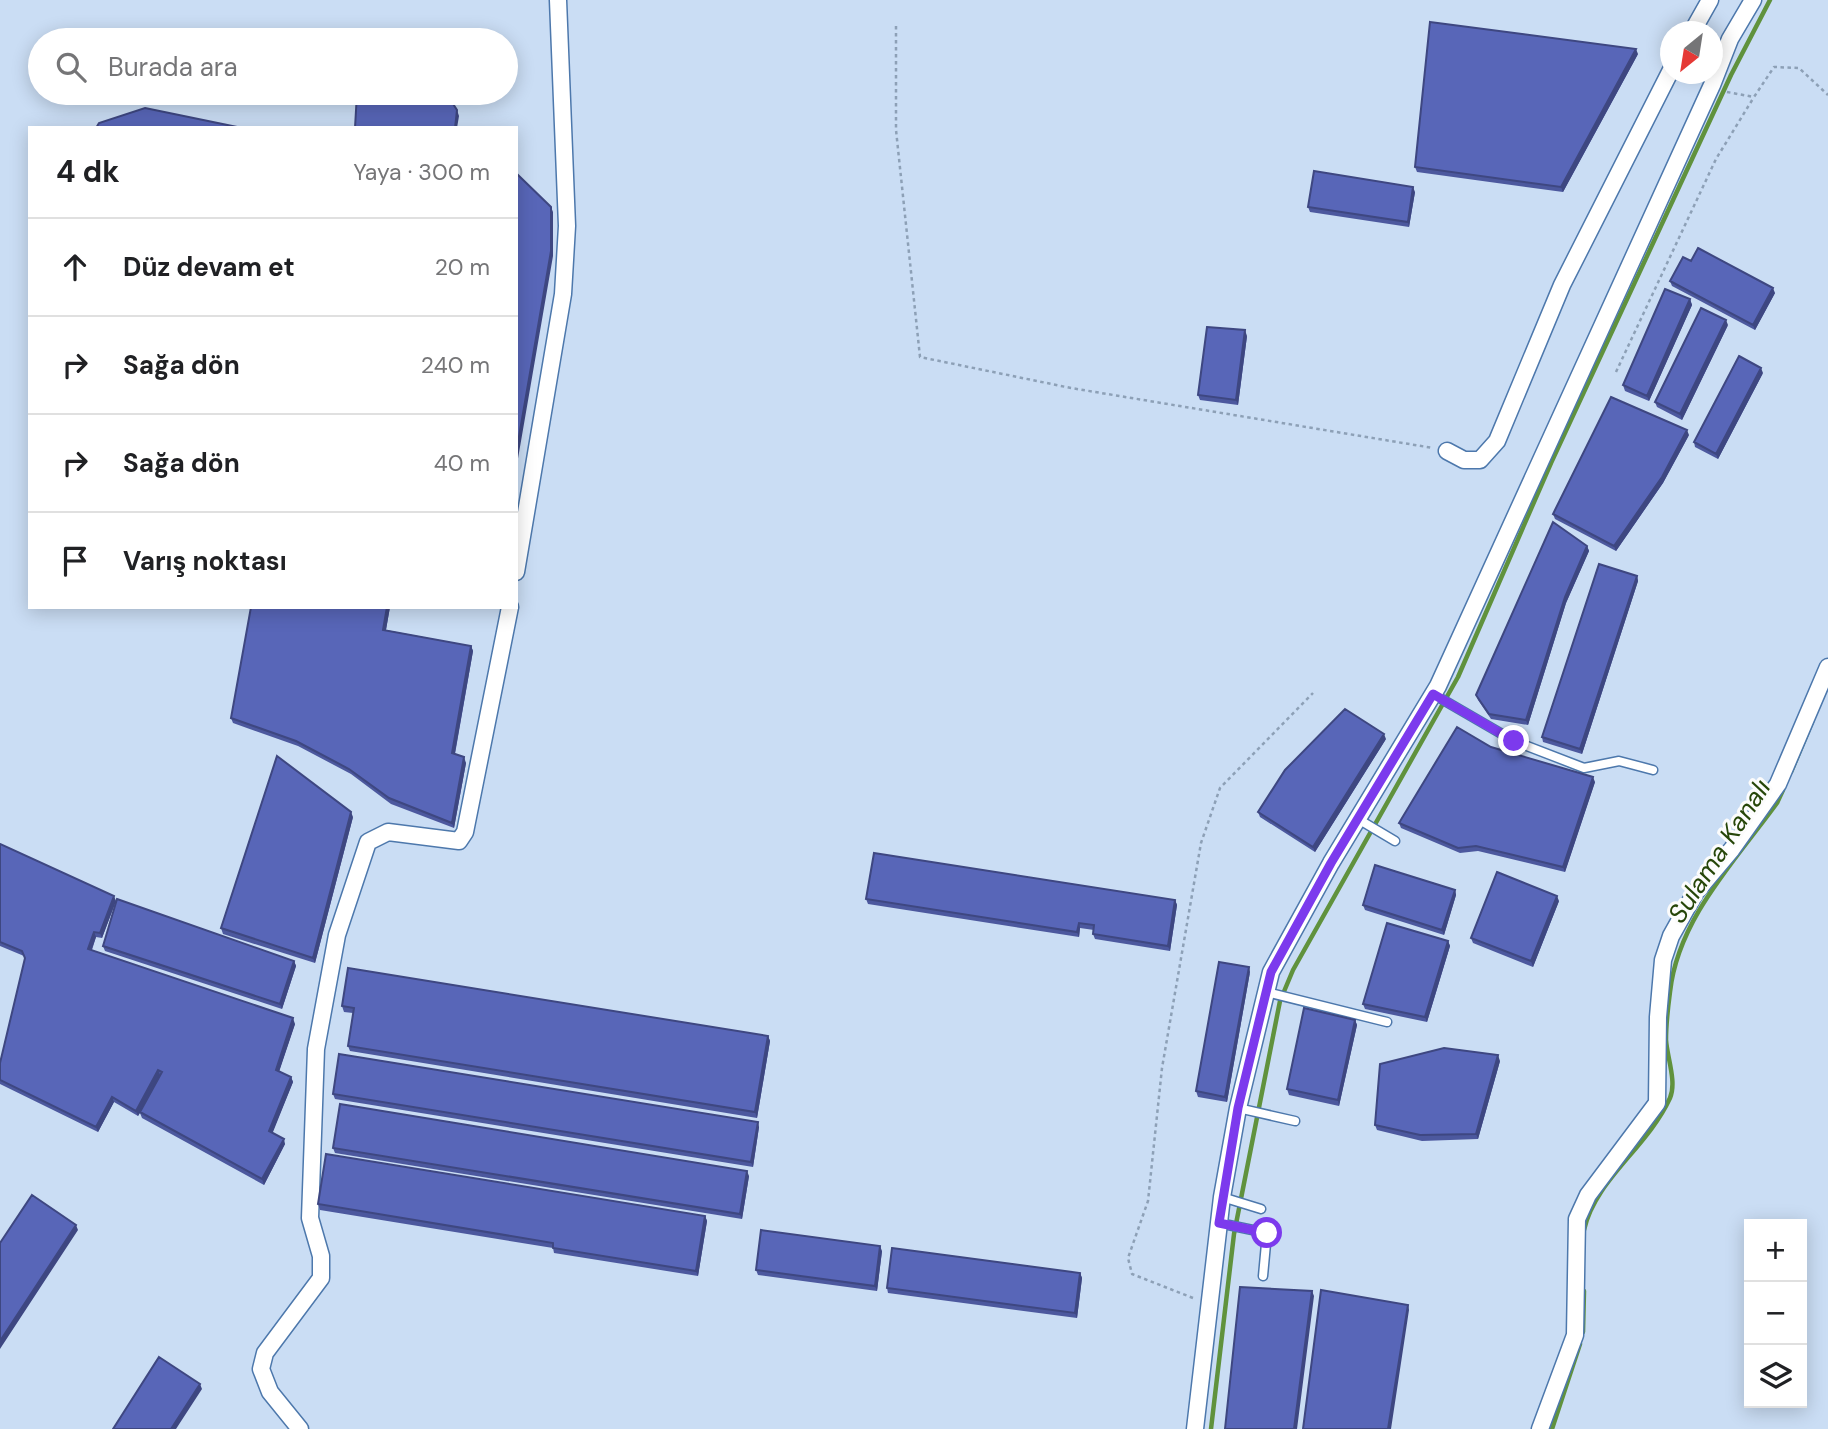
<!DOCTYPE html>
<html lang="tr">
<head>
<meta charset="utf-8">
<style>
  body { margin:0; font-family:"DM Sans",sans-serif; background:#f6f6f6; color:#202124 }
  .controls { position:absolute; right:21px; bottom:21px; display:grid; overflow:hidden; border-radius:0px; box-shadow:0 4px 18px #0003 }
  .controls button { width:63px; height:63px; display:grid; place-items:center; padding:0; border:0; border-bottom:2px solid #e0e0e0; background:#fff; color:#202124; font:35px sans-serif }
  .compass { position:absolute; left:1660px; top:21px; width:63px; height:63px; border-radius:50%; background:#fff; box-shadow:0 4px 18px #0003; rotate:210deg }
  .stop { position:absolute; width:21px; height:21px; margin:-16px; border:5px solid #7c3aed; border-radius:50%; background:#fff }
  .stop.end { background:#7c3aed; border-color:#fff; box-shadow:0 2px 7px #0008 }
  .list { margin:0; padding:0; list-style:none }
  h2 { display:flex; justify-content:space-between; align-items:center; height:91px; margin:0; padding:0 28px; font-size:30px }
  h2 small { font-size:23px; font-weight:400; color:#757577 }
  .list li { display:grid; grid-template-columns:46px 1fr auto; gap:21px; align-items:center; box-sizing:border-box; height:98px; padding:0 28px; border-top:2px solid #e0e0e0 }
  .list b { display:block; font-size:26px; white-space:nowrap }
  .list em { font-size:23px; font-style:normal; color:#757577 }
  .icon { flex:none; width:38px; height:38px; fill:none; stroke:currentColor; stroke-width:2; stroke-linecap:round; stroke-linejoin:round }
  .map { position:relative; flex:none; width:1828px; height:1429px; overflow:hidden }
  .search { position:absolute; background:#fff; box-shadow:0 4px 18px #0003; left:28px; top:28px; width:490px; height:77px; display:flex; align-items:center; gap:18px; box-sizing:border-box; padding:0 24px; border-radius:38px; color:#757577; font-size:26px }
  .panel { position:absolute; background:#fff; box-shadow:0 4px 18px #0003; left:28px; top:126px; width:490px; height:483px; border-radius:0px }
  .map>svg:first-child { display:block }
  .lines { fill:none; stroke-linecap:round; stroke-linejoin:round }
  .stream { stroke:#60923d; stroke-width:4.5 }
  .lane-casing { stroke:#4d78ac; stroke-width:11 }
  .street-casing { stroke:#4d78ac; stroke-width:19 }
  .path { stroke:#8da0b6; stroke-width:2.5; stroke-dasharray:3.5 3.5; stroke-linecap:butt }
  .lane { stroke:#fff; stroke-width:8 }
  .street { stroke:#fff; stroke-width:16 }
  .wall { fill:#4c589e }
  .shaded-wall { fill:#3e4781 }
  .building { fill:#5866b8; stroke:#3e4781; stroke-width:2 }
  .route { stroke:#7c3aed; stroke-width:9 }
  .labels { text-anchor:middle; stroke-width:6; stroke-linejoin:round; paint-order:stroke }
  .water-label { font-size:26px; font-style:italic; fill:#264609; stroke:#fcfcfc }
</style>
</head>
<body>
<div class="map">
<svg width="1828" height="1429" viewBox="0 0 1828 1429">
  <rect width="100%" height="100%" fill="#caddf4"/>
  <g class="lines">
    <path class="stream" d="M1791,772L1812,722
      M1584,1230C1595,1180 1647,1148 1670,1098C1677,1082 1667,1057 1666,1040C1666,1024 1668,1007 1670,992C1678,919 1735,861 1777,803L1783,790
      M1583,1332L1584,1291
      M1211,1429L1234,1234L1280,1001L1293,970L1458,677L1551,463L1731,75L1770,0
      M1552,1429L1580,1344"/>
    <g class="lane-casing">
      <path id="lane" d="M1433,694L1514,741L1584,768L1619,761L1653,770
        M1358,819L1395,841
        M1266,992L1387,1022
        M1238,1108L1295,1121
        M1222,1197L1261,1209
        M1219,1223L1267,1233L1263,1276"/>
    </g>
    <g class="street-casing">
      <path id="street" d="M1692,32L1710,0
        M1447,451L1464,460H1480L1497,441L1562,285L1671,70
        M516,572L563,294L567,226L558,0
        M300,1429L270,1392L261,1369L265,1353L321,1278V1256L310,1218L316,1049L337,935L368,842L388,832L459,841L465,832L510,607
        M1195,1429L1222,1197L1238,1108L1271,972L1331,863L1438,686L1712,85L1730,39L1753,0
        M1540,1429L1575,1335L1577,1219L1588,1195L1657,1103L1658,1017L1663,960L1671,936L1695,893L1732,849L1778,784L1828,667"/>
    </g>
    <path class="path" d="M896,26V130L920,357L1071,388L1433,448
      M1727,92L1754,97L1774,67L1799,68L1828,95
      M1616,372L1716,159L1754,97
      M1193,1298L1132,1274L1128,1258L1148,1201L1162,1068L1201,843L1220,788L1313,693"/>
    <use href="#lane" class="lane"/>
    <use href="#street" class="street"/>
  </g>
  <path class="wall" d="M1638,54L1563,192L1417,172L1415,167Z
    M1415,192L1409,227L1310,212L1308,207Z
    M1691,261L1775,293L1755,330L1672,286L1670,281Z
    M1690,299L1692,305L1649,401L1625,391L1623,385Z
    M1728,325L1682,420L1657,407L1655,402Z
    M1247,336L1238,405L1200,400L1198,395Z
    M1763,373L1718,459L1695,447L1694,442Z
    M1689,435L1663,483L1616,551L1555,519L1553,514Z
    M1587,546L1589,551L1566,603L1528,725L1491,719L1478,700L1476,695Z
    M1637,576L1638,581L1582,754L1543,742L1542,737Z
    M251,607H390L386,630L471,646L473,651L455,754L466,763L454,828L391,804L351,774L298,746L233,723L231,718Z
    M1386,739L1315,852L1260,817L1258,812Z
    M1491,747L1595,782L1565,872L1478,851L1460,853L1401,828L1399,823Z
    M353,817L315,963L223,934L221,928Z
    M0,844L116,901L102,938L96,937L92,950L295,1024L279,1071L291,1077L293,1082L272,1133L285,1144L264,1185L142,1118L140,1113L138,1116L114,1102L98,1132L0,1084V1063L25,958L24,956L0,946Z
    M1455,890L1456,895L1444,935L1365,910L1363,905Z
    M866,899L1175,900L1177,905L1170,951L1095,939L1093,934L1094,930L1080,928L1079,937L868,904Z
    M1559,901L1533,967L1473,943L1471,938Z
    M1448,941L1450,946L1427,1022L1365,1009L1363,1004Z
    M103,946L294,961L296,966L282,1009L105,951Z
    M1250,972L1227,1102L1198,1097L1196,1091Z
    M342,1006L768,1036L770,1041L757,1118L350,1051L348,1046L353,1013L344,1012Z
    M1355,1020L1357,1025L1339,1106L1289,1095L1287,1089Z
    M1500,1061L1478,1139L1422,1141L1377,1130L1375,1125Z
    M333,1094L759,1127L753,1167L335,1099Z
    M333,1148L749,1176L742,1219L335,1153Z
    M318,1204L705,1216L707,1221L698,1276L554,1253L553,1248L320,1210Z
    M882,1251L877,1291L758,1275L756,1270Z
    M1080,1273L1082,1278L1077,1318L888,1293L887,1288Z"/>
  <path class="shaded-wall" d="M1636,49L1638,54L1563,192L1561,187Z
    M457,110L459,116L457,128H455Z
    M1413,187L1415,192L1409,227L1408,222Z
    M551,207L553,212V256L516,470V454Z
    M1773,288L1775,293L1755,330L1753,325Z
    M1690,299L1692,305L1649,401L1647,396Z
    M1726,320L1728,325L1682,420L1680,414Z
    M1245,330L1247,336L1238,405L1236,400Z
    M1761,368L1763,373L1718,459L1716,454Z
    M1687,430L1689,435L1663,483L1616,551L1614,546Z
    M1587,546L1589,551L1566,603L1528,725L1526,720L1565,597Z
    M1637,576L1638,581L1582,754L1580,749Z
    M387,607H390L385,635L383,630Z
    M471,646L473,651L454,758L452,753Z
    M1384,734L1386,739L1315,852L1313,847Z
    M464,757L466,763L454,828L452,823Z
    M1593,777L1595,782L1565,872L1563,867Z
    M351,812L353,817L315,963L313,958Z
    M1455,890L1456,895L1444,935L1442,930Z
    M114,896L116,901L102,938L100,933Z
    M1557,896L1559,901L1533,967L1531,961Z
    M1175,900L1177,905L1170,951L1168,946Z
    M1079,923L1080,928L1079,937L1077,932Z
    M94,932L96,937L90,954L88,949Z
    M1448,941L1450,946L1427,1022L1425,1017Z
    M294,961L296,966L282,1009L280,1004Z
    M1249,967L1250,972L1227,1102L1225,1097Z
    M293,1018L295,1024L278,1075L276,1070Z
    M1355,1020L1357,1025L1339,1106L1338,1100Z
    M768,1036L770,1041L757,1118L755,1112Z
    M1498,1055L1500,1061L1478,1139L1476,1134Z
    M158,1070L160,1075L138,1116L136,1111Z
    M291,1077L293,1082L271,1137L269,1131Z
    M112,1097L114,1102L98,1132L96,1127Z
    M758,1122L759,1127L753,1167L751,1162Z
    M284,1139L285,1144L264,1185L262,1179Z
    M747,1171L749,1176L742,1219L740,1214Z
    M705,1216L707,1221L698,1276L696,1271Z
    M76,1225L78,1230L0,1349V1341Z
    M880,1246L882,1251L877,1291L875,1286Z
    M1080,1273L1082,1278L1077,1318L1075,1313Z
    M1312,1291L1314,1296L1297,1429H1294Z
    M1408,1305L1409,1310L1391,1429H1388Z
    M200,1384L202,1389L176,1429H171Z"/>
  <path class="building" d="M1430,22L1636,49L1561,187L1415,167Z
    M357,93H446L457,110L455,128H355Z
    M145,108L242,128H96L99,123Z
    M1314,171L1413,187L1408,222L1308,207Z
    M516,173L551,207V251L516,454Z
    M1698,248L1773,288L1753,325L1670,281L1683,257L1691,261Z
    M1665,289L1690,299L1647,396L1623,385Z
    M1701,308L1726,320L1680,414L1655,402Z
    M1207,327L1245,330L1236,400L1198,395Z
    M1739,356L1761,368L1716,454L1694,442Z
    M1611,397L1687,430L1662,477L1614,546L1553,514Z
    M1553,522L1587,546L1565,597L1526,720L1489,714L1476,695Z
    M1599,564L1637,576L1580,749L1542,737Z
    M251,607H387L383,630L471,646L452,753L464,757L452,823L389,798L349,769L296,741L231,718Z
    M1345,709L1384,734L1313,847L1258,812L1285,770Z
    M1457,727L1491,747L1593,777L1563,867L1476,846L1458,848L1399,823Z
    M277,756L351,812L313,958L221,928Z
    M0,844L114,896L100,933L94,932L88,949L293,1018L276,1070L291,1077L269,1131L284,1139L262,1179L140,1112L162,1072L158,1070L136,1111L112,1097L96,1127L0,1080V1063L25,958L22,951L0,942Z
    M874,853L1175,900L1168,946L1093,934L1094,925L1079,923L1077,932L866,899Z
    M1375,865L1455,890L1442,930L1363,905Z
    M1497,872L1557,896L1531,961L1471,938Z
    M117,899L294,961L280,1004L103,946Z
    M1387,923L1448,941L1425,1017L1363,1004Z
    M1219,962L1249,967L1225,1097L1196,1091Z
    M348,968L768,1036L755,1112L348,1046L354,1008L342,1006Z
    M1304,1008L1355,1020L1338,1100L1287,1089Z
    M1444,1048L1498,1055L1476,1134L1420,1135L1375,1125L1380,1064Z
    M339,1054L758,1122L751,1162L333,1094Z
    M340,1104L747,1171L740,1214L333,1148Z
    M326,1154L705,1216L696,1271L553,1248V1243L318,1204Z
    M32,1195L76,1225L0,1341V1243Z
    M761,1230L880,1246L875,1286L756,1270Z
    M892,1248L1080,1273L1075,1313L887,1288Z
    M1240,1287L1312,1291L1294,1429H1225Z
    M1321,1290L1408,1305L1388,1429H1303Z
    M159,1357L200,1384L171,1429H113Z"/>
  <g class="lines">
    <path class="route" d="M1267,1233L1219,1223L1238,1108L1271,972L1331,863L1433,694L1514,741"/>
  </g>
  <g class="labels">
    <g class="water-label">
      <text transform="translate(1719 851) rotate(-57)" y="9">Sulama Kanalı</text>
    </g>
  </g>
</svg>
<div class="controls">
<button>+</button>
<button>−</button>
<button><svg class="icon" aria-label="layers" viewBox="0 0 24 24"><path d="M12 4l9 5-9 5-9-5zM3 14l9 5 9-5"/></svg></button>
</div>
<svg class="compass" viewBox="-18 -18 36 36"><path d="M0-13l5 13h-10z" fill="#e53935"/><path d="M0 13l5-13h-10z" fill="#757577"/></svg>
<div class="stop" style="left:1267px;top:1233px"></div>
<div class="stop end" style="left:1514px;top:741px"></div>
<div class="search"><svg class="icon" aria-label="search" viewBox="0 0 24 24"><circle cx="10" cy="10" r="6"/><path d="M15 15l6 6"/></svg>Burada ara</div>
<section class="panel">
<h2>4 dk<small>Yaya · 300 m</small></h2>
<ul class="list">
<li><svg class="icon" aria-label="ahead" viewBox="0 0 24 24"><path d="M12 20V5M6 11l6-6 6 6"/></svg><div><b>Düz devam et</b></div><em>20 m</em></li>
<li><svg class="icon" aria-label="right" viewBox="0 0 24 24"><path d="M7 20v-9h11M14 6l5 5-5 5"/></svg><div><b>Sağa dön</b></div><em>240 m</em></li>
<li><svg class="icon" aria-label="right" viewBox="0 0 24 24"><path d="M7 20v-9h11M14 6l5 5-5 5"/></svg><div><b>Sağa dön</b></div><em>40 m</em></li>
<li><svg class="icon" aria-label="arrive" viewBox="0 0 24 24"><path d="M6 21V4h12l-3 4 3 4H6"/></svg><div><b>Varış noktası</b></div></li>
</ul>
</section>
</div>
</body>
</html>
